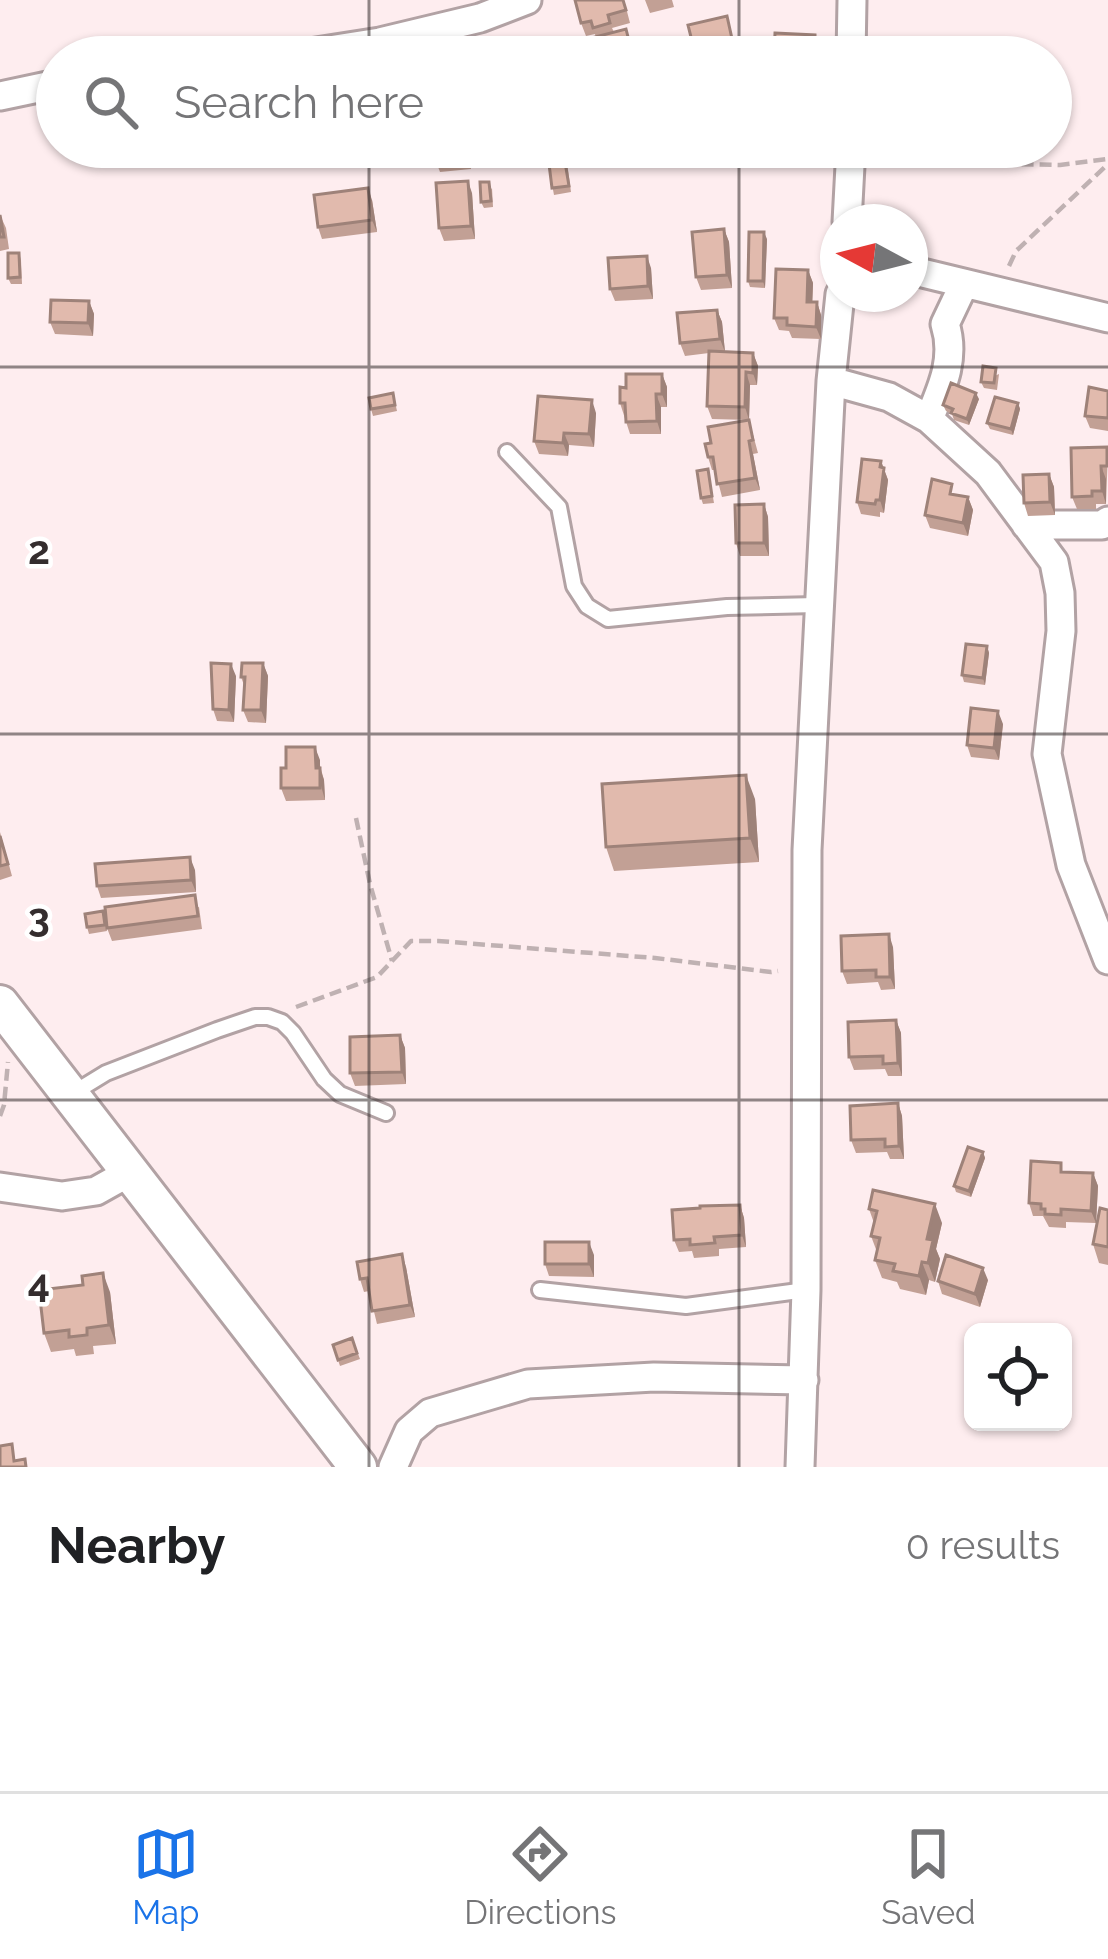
<!DOCTYPE html>
<html lang="en">
<head>
<meta charset="utf-8">
<style>
  body { margin:0; font-family:Raleway,sans-serif; background:#f6f6f6; color:#202124 }
  .controls { position:absolute; right:36px; bottom:36px; display:grid; overflow:hidden; border-radius:18px; box-shadow:0 3px 9px #0004 }
  .controls button { width:108px; height:108px; display:grid; place-items:center; padding:0; border:0; border-bottom:3px solid #e0e0e0; background:#fff; color:#202124; font:60px sans-serif }
  .compass { position:absolute; left:820px; top:204px; width:108px; height:108px; border-radius:50%; background:#fff; box-shadow:0 3px 9px #0004; rotate:277deg }
  .list { margin:0; padding:0; list-style:none }
  h2 { display:flex; justify-content:space-between; align-items:center; height:156px; margin:0; padding:0 48px; font-size:51px }
  h2 small { font-size:39px; font-weight:400; color:#757577 }
  .icon { flex:none; width:66px; height:66px; fill:none; stroke:currentColor; stroke-width:2; stroke-linecap:round; stroke-linejoin:round }
  .map { position:relative; flex:none; width:1108px; height:1467px; overflow:hidden }
  .search { position:absolute; background:#fff; box-shadow:0 3px 9px #0004; left:36px; right:36px; top:36px; height:132px; display:flex; align-items:center; gap:30px; box-sizing:border-box; padding:0 42px; border-radius:66px; color:#757577; font-size:45px }
  .sheet { height:324px; background:#fff }
  nav { display:flex; justify-content:space-around; align-items:center; box-sizing:border-box; height:168px; border-top:3px solid #e0e0e0; background:#fff; font-size:33px; color:#757577 }
  nav a { display:grid; justify-items:center; gap:6px }
  nav .on { color:#1a73e8 }
  .map>svg:first-child { display:block }
  .lines { fill:none; stroke-linecap:round; stroke-linejoin:round }
  .service-casing { stroke:#b2a2a4; stroke-width:20 }
  .minor-casing { stroke:#b2a2a4; stroke-width:33 }
  .tertiary-casing { stroke:#b2a2a4; stroke-width:42 }
  .path { stroke:#bfb1b2; stroke-width:4.5; stroke-dasharray:12 6; stroke-linecap:butt }
  .service { stroke:#fff; stroke-width:14 }
  .minor { stroke:#fff; stroke-width:27 }
  .tertiary { stroke:#fff; stroke-width:36 }
  .wall { fill:#c2a095 }
  .shaded-wall { fill:#9e8279 }
  .building { fill:#e1baad; stroke:#9e8279; stroke-width:3 }
  .grid { fill:none; stroke:#342d2e; stroke-width:3; stroke-opacity:0.55 }
  .grid-label { font-size:39px; text-anchor:middle; font-weight:bold; fill:#342d2e; stroke:#fff; stroke-width:9; stroke-linejoin:round; paint-order:stroke }
</style>
</head>
<body>
<div class="map">
<svg width="1108" height="1467" viewBox="0 0 1108 1467">
  <rect width="100%" height="100%" fill="#feedef"/>
  <g class="lines">
    <g class="service-casing">
      <path id="service" d="M507,452L559,507L574,586L587,606L608,619L727,607L817,605
        M75,1092L106,1073L217,1030L255,1017H268L282,1022L293,1033L324,1079L340,1094L386,1113
        M540,1290L686,1306L806,1290"/>
    </g>
    <g class="minor-casing">
      <path id="minor" d="M284,57L380,42L480,18L527,0
        M851,57L852,0
        M0,96L57,84
        M847,222L851,147
        M910,270L1108,318
        M831,381L889,397L929,419L988,473L1054,562L1060,593L1061,631L1047,754L1071,865L1108,960
        M929,419C942,388 956,358 945,324L964,284
        M1026,525H1102L1108,521
        M0,1187L62,1196L96,1191L130,1172
        M393,1467L409,1431L430,1413L528,1384L654,1377L804,1380
        M800,1467L806,1290L807,850L831,381L840,294"/>
    </g>
    <g class="tertiary-casing">
      <path id="tertiary" d="M0,1004L358,1467"/>
    </g>
    <path class="path" d="M879,149L932,159L967,158L1007,164L1060,165L1108,159
      M1009,266L1016,251L1108,164
      M356,818L370,884L392,961
      M296,1007L377,977L411,941H438L655,958L771,972L778,971
      M0,1116L4,1105L8,1062"/>
    <use href="#service" class="service"/>
    <use href="#minor" class="minor"/>
    <use href="#tertiary" class="tertiary"/>
  </g>
  <path class="wall" d="M624,0L630,23L612,28L614,32L626,29L634,55L626,57H600L595,34L586,36L581,23Z
    M645,0H672L674,7L650,13Z
    M727,16L737,57H696Z
    M434,147H469L471,169L440,172L435,159Z
    M565,147L571,192L554,195L547,158Z
    M603,147V156L590,157L588,151Z
    M663,147H686V151L665,153Z
    M786,147H819L789,155Z
    M492,188L493,207L484,208L481,202Z
    M472,193L475,239L444,241L439,228Z
    M372,200L377,232L322,239L318,227Z
    M0,215L6,228L9,249L0,251Z
    M724,229L729,242L732,288L701,290L696,277Z
    M767,239L765,288L750,287L748,281Z
    M19,253L21,260L22,284H11L8,278Z
    M651,268L653,299L615,301L610,289Z
    M808,270L813,283L812,302H817L821,315V339L792,338L789,331L779,330L774,318Z
    M89,301L94,314L93,336L55,334L50,322Z
    M717,310L722,322L725,352L753,353L758,366L757,385H750L749,420L712,419L707,406L709,353L685,356L680,343Z
    M662,374L667,387V407H661V434H630L620,403L626,388Z
    M999,374L997,390L984,388L981,382Z
    M1108,391V431L1090,428L1085,416Z
    M393,393L397,411L373,416L371,409Z
    M979,399L969,425L954,420L952,414L946,411L943,405Z
    M1018,403L1020,409L1013,435L990,429L987,423Z
    M596,413L594,447L569,445L568,456L539,454L534,441Z
    M749,420L758,453L753,454L760,490L722,497L715,470H712L708,457L711,443Z
    M1108,451L1106,504H1096V509H1077L1072,497Z
    M881,461L888,480L884,513L880,512V517L861,514L857,502Z
    M708,469L714,503L703,504L701,498Z
    M1049,474L1054,487L1055,515L1028,516L1024,503Z
    M956,495L968,497L973,510L968,536L930,528L925,515Z
    M764,504L768,517L769,556H740L736,543Z
    M987,646L989,653L985,685L964,682L962,675Z
    M263,663L268,676L266,723L248,722L243,710L244,685L241,677Z
    M236,676L234,722L217,721L213,709Z
    M1003,724L999,760L971,757L967,745Z
    M315,747L324,780L325,800L286,801L281,788L286,768Z
    M755,799L759,862L614,871L606,847Z
    M0,832L12,876L0,880Z
    M195,870L196,892L101,898L97,886Z
    M199,907L202,929L112,941L107,928Z
    M103,911L107,931L89,934L87,927Z
    M893,947L895,989L881,990L878,982L847,984L842,971Z
    M896,1020L901,1033L902,1076H888L885,1069L854,1070L849,1057Z
    M400,1035L405,1048L406,1084L355,1086L350,1073Z
    M898,1103L902,1116L904,1159H890L887,1152L856,1153L851,1140Z
    M983,1152L985,1158L971,1197L956,1192L954,1186Z
    M1064,1172L1093,1173L1098,1186L1096,1223L1066,1222V1228L1049,1227L1043,1216H1033L1029,1203Z
    M740,1205L744,1218L746,1247L719,1249V1256L694,1258L692,1251L679,1252L674,1240Z
    M869,1209L942,1223L936,1249L940,1259L935,1282L929,1280L926,1295L900,1289L897,1282L882,1278L875,1260L877,1252L871,1236L874,1223Z
    M1108,1210V1265L1099,1263L1093,1244Z
    M594,1255V1277L549,1276L545,1264Z
    M406,1267L415,1317L377,1324L369,1291L364,1292L360,1279Z
    M988,1280L980,1307L942,1294L938,1281Z
    M110,1292L116,1344L93,1346L94,1354L76,1356L74,1349L51,1352L44,1333Z
    M352,1338L360,1359L340,1366L333,1345Z"/>
  <path class="shaded-wall" d="M815,35L820,47L819,57L815,55Z
    M468,181L472,193L475,239L471,226Z
    M368,188L372,200L377,232L372,220Z
    M724,229L729,242L732,288L727,275Z
    M764,232L767,239L765,288L763,281Z
    M647,256L651,268L653,299L648,286Z
    M808,270L813,283L812,314L807,302Z
    M89,301L94,314L93,336L88,323Z
    M817,302L821,315V339L816,327Z
    M717,310L722,322L725,352L720,339Z
    M753,353L758,366L757,385L753,373Z
    M746,372L750,385L749,420L745,407Z
    M662,374L667,387V407L662,394Z
    M976,393L979,399L969,425L967,419Z
    M656,394L661,407V434L657,421Z
    M592,400L596,413L594,447L589,434Z
    M1018,403L1020,409L1013,435L1011,429Z
    M564,433L569,445L568,456L563,443Z
    M749,441L753,454L760,490L755,478Z
    M881,461L888,480L884,513L880,500Z
    M1101,466L1106,479V504L1102,491Z
    M1049,474L1054,487L1055,515L1050,502Z
    M968,497L973,510L968,536L963,523Z
    M764,504L768,517L769,556L764,543Z
    M987,646L989,653L985,685L983,678Z
    M263,663L268,676L266,723L261,710Z
    M231,664L236,676L234,722L229,710Z
    M998,711L1003,724L999,760L994,748Z
    M315,747L320,760V771V768L324,780L325,800L316,768Z
    M746,775L755,799L759,862L750,838Z
    M190,857L195,870L196,892L191,880Z
    M889,934L893,947L895,989L890,977Z
    M896,1020L901,1033L902,1076L898,1063Z
    M400,1035L405,1048L406,1084L402,1072Z
    M898,1103L902,1116L904,1159L899,1146Z
    M983,1152L985,1158L971,1197L969,1191Z
    M1093,1173L1098,1186L1096,1223L1091,1211Z
    M935,1204L942,1223L936,1249L940,1259L935,1282L928,1263L927,1239Z
    M740,1205L744,1218L746,1247L742,1235Z
    M589,1242L594,1255V1277L589,1264Z
    M402,1254L406,1267L415,1317L410,1305Z
    M922,1262L929,1280L926,1295L919,1276Z
    M983,1268L988,1280L980,1307L975,1294Z
    M103,1273L110,1292L116,1344L109,1325Z"/>
  <path class="building" d="M575,0H623L626,10L608,15L610,23L593,28L591,21L581,23Z
    M727,16L734,48L696,57L688,25Z
    M626,29L631,49L600,57L595,37Z
    M775,33L815,35V55L774,57Z
    M502,38L506,57H483L480,44Z
    M434,147H466L467,156L435,159Z
    M545,147H563L565,156L547,158Z
    M565,162L569,186L552,188L549,164Z
    M468,181L471,226L439,228L436,183Z
    M480,182H489L491,201L481,202Z
    M368,188L372,220L318,227L314,195Z
    M0,215L4,237H0Z
    M724,229L727,275L696,277L692,232Z
    M749,232H764L763,281H748Z
    M8,253H19L20,277L8,278Z
    M647,256L648,286L610,289L608,258Z
    M776,269L808,270L807,302H817L816,327L787,325V318H774Z
    M51,300L89,301L88,323L50,322Z
    M717,310L720,339L680,343L677,313Z
    M709,351L753,353V373L746,372L745,407L707,406Z
    M983,366L996,368L994,383L981,382Z
    M626,374H662V394H656L657,421L626,422L625,403H620V387L626,388Z
    M951,383L976,393L967,419L951,413L953,409L943,405Z
    M1089,387L1108,391V418L1085,416Z
    M393,393L395,405L371,409L369,398Z
    M538,396L592,400L589,434L564,433L563,443L534,441Z
    M995,397L1018,403L1011,429L987,423Z
    M749,420L753,440L749,441L755,478L717,484L713,457H708L705,444L711,443L708,427Z
    M1107,447V466H1101L1102,491H1092V496L1072,497L1071,448Z
    M862,459L881,461L880,467L884,468L880,500H876L875,504L857,502Z
    M708,469L712,496L701,498L697,471Z
    M1049,474L1050,502L1024,503L1023,475Z
    M932,479L952,484L950,494L968,497L963,523L925,515Z
    M764,504V543H736L735,505Z
    M966,644L987,646L983,678L962,675Z
    M211,663L231,664L229,710L213,709Z
    M242,663H263L261,710H243L245,677H241Z
    M971,708L998,711L994,748L967,745Z
    M286,747H315L316,768H320V788H281V768H286Z
    M746,775L750,838L606,847L602,784Z
    M0,836L8,864L0,866Z
    M190,857L191,880L97,886L95,864Z
    M195,895L198,916L107,928L105,907Z
    M103,911L105,925L87,927L85,914Z
    M889,934L890,977H876V970L842,971L841,936Z
    M896,1020L898,1063L883,1064V1056L849,1057L848,1022Z
    M400,1035L402,1072L350,1073V1037Z
    M898,1103L899,1146L885,1147V1139L851,1140L850,1106Z
    M968,1147L983,1152L969,1191L954,1186Z
    M1031,1161L1061,1163V1172L1093,1173L1091,1211L1061,1209V1215L1045,1214V1209H1041V1204L1029,1203Z
    M873,1190L935,1204L927,1239L933,1240L928,1263L922,1262L919,1276L893,1271L895,1264L875,1260L880,1238L871,1236L877,1211L869,1209Z
    M740,1205L742,1235L714,1237L715,1243L690,1245V1239L674,1240L672,1210L700,1208V1206Z
    M1100,1208L1108,1210V1247L1093,1244Z
    M545,1242H589V1264H545Z
    M402,1254L410,1305L372,1311L367,1278L360,1279L357,1262Z
    M946,1255L983,1268L975,1294L938,1281Z
    M103,1273L109,1325L87,1328V1335L69,1337V1330L44,1333L39,1290L83,1285L82,1276Z
    M352,1338L357,1353L338,1360L333,1345Z
    M12,1444L14,1461L25,1459L26,1467H0V1446Z"/>
  <path class="grid" d="M369,0V57M739,0V57M369,147V1467M739,147V1467M0,367H1108M0,734H1108M0,1100H1108"/>
  <g class="grid-label">
    <text x="39" y="564">2</text>
    <text x="39" y="931">3</text>
    <text x="39" y="1297">4</text>
  </g>
</svg>
<div class="controls">
<button><svg class="icon" aria-label="locate" viewBox="0 0 24 24"><circle cx="12" cy="12" r="6"/><path d="M12 2v4M12 18v4M2 12h4M18 12h4"/></svg></button>
</div>
<svg class="compass" viewBox="-18 -18 36 36"><path d="M0-13l5 13h-10z" fill="#e53935"/><path d="M0 13l5-13h-10z" fill="#757577"/></svg>
<div class="search"><svg class="icon" aria-label="search" viewBox="0 0 24 24"><circle cx="10" cy="10" r="6"/><path d="M15 15l6 6"/></svg>Search here</div>
</div>
<section class="sheet">
<h2>Nearby<small>0 results</small></h2>
<ul class="list">
</ul>
</section>
<nav>
<a class="on"><svg class="icon" aria-label="map" viewBox="0 0 24 24"><path d="M3 6l6-2 6 2 6-2v14l-6 2-6-2-6 2zM9 4v14M15 6v14"/></svg>Map</a>
<a><svg class="icon" aria-label="directions" viewBox="0 0 24 24"><path d="M12 3l9 9-9 9-9-9zM9 14v-3h6M13 9l2 2-2 2"/></svg>Directions</a>
<a><svg class="icon" aria-label="saved" viewBox="0 0 24 24"><path d="M7 4h10v16l-5-4-5 4z"/></svg>Saved</a>
</nav>
</body>
</html>
